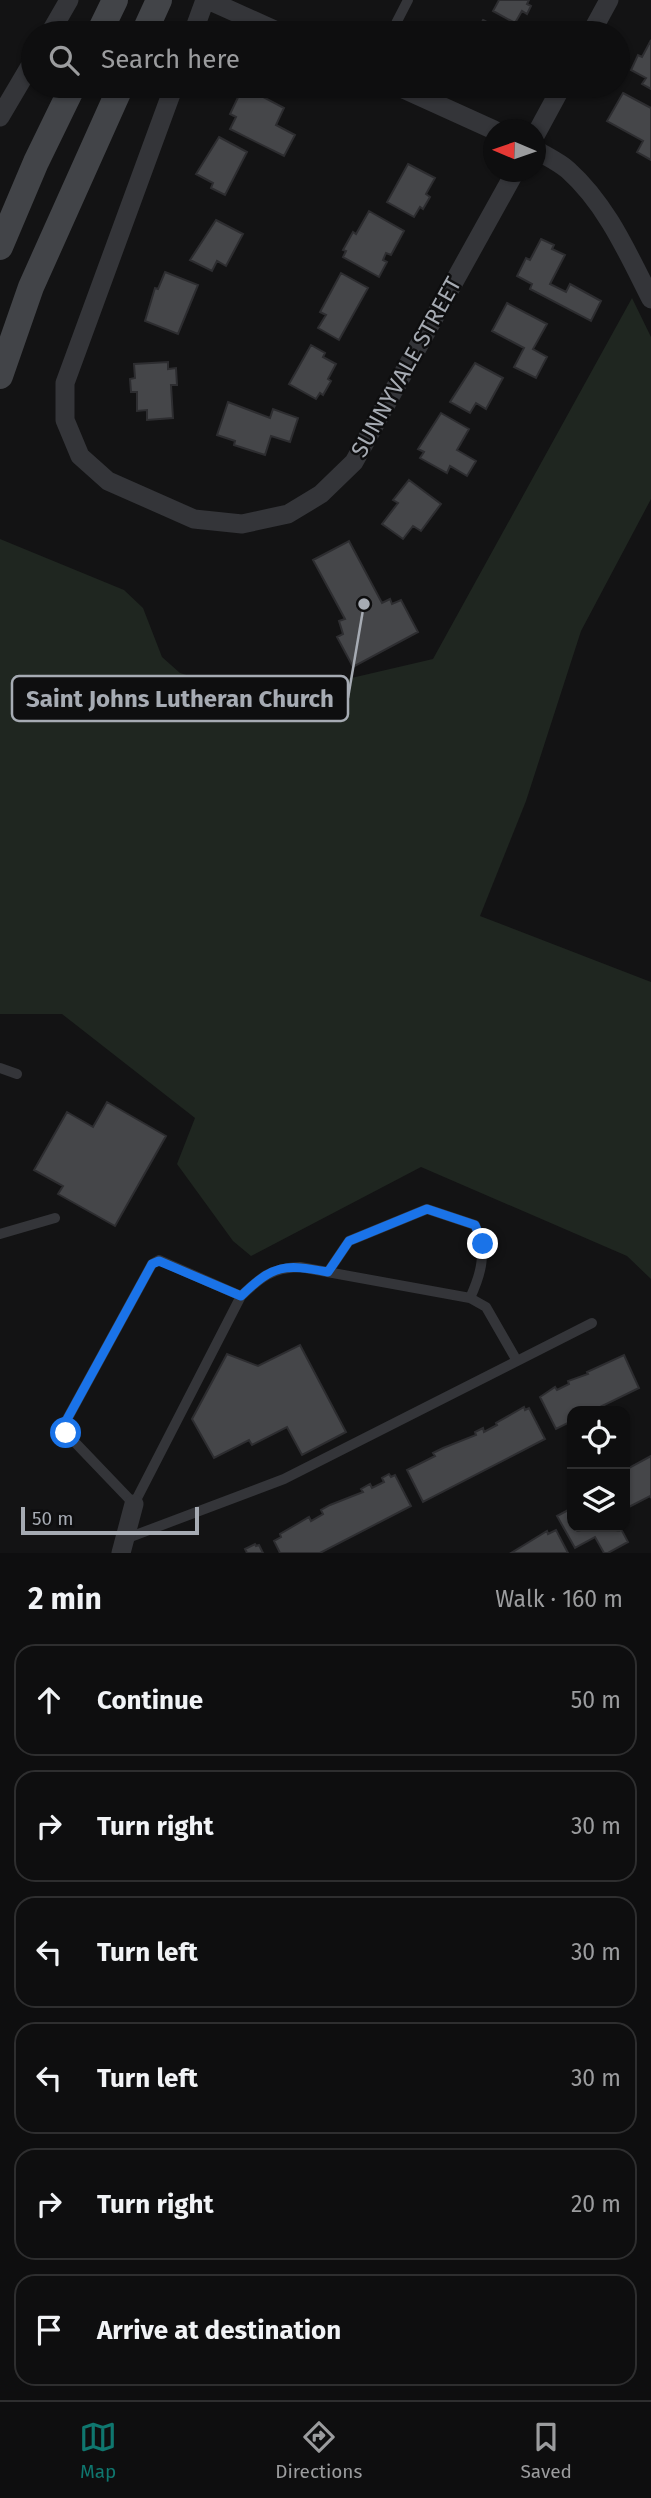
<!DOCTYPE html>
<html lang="en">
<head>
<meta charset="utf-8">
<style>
  body { margin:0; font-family:"Fira Sans",sans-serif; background:#1c1c1d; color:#f1f3f6 }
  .controls { position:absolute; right:21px; bottom:21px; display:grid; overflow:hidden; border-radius:14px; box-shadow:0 2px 5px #0004 }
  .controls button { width:63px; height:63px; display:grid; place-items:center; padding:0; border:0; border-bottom:2px solid #2e2e2f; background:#0e0e0f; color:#f1f3f6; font:35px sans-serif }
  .compass { position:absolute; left:483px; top:119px; width:63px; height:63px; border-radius:50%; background:#0e0e0f; box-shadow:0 2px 5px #0004; rotate:272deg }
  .scale { position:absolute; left:21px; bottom:18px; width:178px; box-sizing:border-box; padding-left:7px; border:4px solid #a6abb3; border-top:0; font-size:19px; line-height:24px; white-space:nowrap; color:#a6abb3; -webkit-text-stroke:5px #0e0e0f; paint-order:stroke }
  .stop { position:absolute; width:21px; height:21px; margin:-16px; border:5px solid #1a73e8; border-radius:50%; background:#fff }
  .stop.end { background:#1a73e8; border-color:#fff; box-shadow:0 2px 7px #0008 }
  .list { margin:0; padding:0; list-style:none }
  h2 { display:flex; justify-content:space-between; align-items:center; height:91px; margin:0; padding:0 28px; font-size:30px }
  h2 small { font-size:23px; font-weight:400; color:#9b9c9e }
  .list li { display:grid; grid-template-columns:46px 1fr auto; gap:21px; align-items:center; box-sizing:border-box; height:112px; margin:0 14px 14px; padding:0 14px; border:2px solid #2e2e2f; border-radius:21px }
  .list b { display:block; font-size:26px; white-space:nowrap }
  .list em { font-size:23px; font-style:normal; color:#9b9c9e }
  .icon { flex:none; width:38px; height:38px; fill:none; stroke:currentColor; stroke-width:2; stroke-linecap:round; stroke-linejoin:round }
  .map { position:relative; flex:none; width:651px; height:1553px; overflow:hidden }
  .search { position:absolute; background:#0e0e0f; box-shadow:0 2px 5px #0004; left:21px; right:21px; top:21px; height:77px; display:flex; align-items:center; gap:18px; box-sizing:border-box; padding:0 24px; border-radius:38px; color:#9b9c9e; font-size:26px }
  .sheet { height:847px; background:#0e0e0f }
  nav { display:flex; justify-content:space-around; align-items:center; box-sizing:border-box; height:98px; border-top:2px solid #2e2e2f; background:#0e0e0f; font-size:19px; color:#9b9c9e }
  nav a { display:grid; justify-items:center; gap:4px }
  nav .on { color:#0f766e }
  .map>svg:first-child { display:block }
  .green { fill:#1f2620 }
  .building { fill:#454649; stroke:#2d2d30; stroke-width:2 }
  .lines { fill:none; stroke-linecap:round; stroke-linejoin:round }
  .lane { stroke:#343539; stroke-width:10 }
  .street { stroke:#343539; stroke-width:19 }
  .secondary { stroke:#424448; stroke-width:26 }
  .route { stroke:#1a73e8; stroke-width:9 }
  .labels { text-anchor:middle; stroke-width:5; stroke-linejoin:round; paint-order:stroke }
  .street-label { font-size:23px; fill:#a6abb3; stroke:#0e0e0f }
  .leader { fill:none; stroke:#a6abb3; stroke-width:2.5 }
  .callout-dot { fill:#a6abb3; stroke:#0e0e0f; stroke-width:2.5 }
  .callout { fill:#0e0e0f; stroke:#a6abb3; stroke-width:2.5 }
  .callout-label { font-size:24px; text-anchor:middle; font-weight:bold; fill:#a6abb3 }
</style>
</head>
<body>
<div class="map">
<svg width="651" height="1553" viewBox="0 0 651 1553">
  <rect width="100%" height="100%" fill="#131314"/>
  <path class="green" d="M632,298L651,337V499L581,631L526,801L480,916L651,982V1279L627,1256L421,1167L251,1256L233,1241L177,1164L195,1118L62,1014H0V539L124,590L143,608L162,657L180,673L249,695L317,686L433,659Z"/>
  <path class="building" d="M499,0H529L527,4L531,6L527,14L522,11L515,23L493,11Z
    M483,20L507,33H476Z
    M651,40V89L642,84L646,78L631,70L638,55L642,57Z
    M241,91L250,95L252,91L284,108L276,125L295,135L284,156L230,129L236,117L230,114Z
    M623,93L651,108V160L637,152L643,141L607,121Z
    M219,137L247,152L225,195L211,188L213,183L196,174Z
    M408,164L435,178L426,194L430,197L423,209L420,207L414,217L387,202Z
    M369,211L404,231L391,255L386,253L383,260L387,262L379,277L343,257L346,251L343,250L353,232L356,234Z
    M216,220L243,234L226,266L217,261L212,271L190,260Z
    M541,239L554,245L552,249L565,255L550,284L566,292L570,284L601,301L591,321L530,289L532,284L517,276L526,258L530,260Z
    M165,272L198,285L178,334L145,321L155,288L158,289Z
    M341,273L368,288L339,340L318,328L326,315L320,312Z
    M507,303L547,324L533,349L547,357L536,378L514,367L524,348L492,331Z
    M311,345L325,353L323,357L336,364L328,379L331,381L323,395L320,393L316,399L289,384Z
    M168,362V369L176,368L177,385H171L173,418L147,420V410L137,411V392H131L130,379L135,378L134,364Z
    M475,363L503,378L486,409L476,403L470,413L450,402Z
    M228,402L270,418L273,409L298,418L290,442L271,436L265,455L234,445L235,441L217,435Z
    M441,413L469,429L457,450L476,461L467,476L450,466L447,473L420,458L424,452L418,449Z
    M409,480L441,504L421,531L413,526L403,539L382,524L398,503L393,500Z
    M349,541L382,603L390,599L392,604L401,600L418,632L353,667L337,637L343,634L339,621L345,619L313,560Z
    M107,1102L166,1136L115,1226L58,1194L63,1186L34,1170L67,1112L93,1127Z
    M300,1345L346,1432L302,1455L287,1427L252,1445L249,1440L214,1458L192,1419L227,1354L258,1366Z
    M624,1355L639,1388L592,1411H572V1421L556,1429L540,1397L555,1387L557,1390L569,1384L568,1381L588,1374L587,1372Z
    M524,1407L525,1410L529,1408L545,1439L423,1502L407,1470L435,1456L433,1453L443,1448L476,1435L475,1432L483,1428L484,1432L497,1425L496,1423Z
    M651,1456V1498L650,1496L625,1509V1470Z
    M389,1474L391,1477L395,1475L411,1506L320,1553H280L274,1541L281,1537L280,1534L309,1517L311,1521L323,1514L321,1510L330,1505L363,1492L361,1489L370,1484L372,1488L384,1482L382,1478Z
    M572,1508V1527H620L628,1542L608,1553H604L595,1537L575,1548L557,1516Z
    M556,1530L568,1553H511L547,1531L548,1534Z
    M255,1544L256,1546L259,1545L263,1553H247L245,1549Z"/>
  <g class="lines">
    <path class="lane" d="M391,33L408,0
      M0,1068L17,1074
      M0,1234L55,1218
      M328,1272L349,1241L427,1209L475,1225C487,1252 482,1272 470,1298
      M241,1296L159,1260L152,1264L65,1423L66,1433L134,1504L241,1296C261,1277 271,1268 300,1267L470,1298L486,1307L517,1361
      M125,1539L284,1479L592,1323"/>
    <path class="street" d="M208,0L281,33
      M50,33L69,0
      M193,33L205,0
      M591,33L609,0
      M174,86L65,383V420L80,456L108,481L194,519L242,524L288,514L321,494L354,462L515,172
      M397,86L494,130
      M0,117L33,61
      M536,134L562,86
      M536,150C546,156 559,162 568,170C607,205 628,254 651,299
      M121,1553L134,1504"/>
    <path class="secondary" d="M99,33L115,0
      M144,33L159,0
      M0,247L36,162L73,86
      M0,376L31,287L121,86"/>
  </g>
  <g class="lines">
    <path class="route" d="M66,1433L65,1423L152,1264L159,1261L241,1296C274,1264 284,1264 328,1272L349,1241L427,1209L475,1225L483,1244"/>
  </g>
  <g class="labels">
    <g class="street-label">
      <text transform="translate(406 367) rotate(-61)" y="8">SUNNYVALE STREET</text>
    </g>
  </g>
  <path class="leader" d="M364 604L348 698"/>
  <circle class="callout-dot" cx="364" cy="604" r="7"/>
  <rect class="callout" x="12" y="676" width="336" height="45" rx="7"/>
  <g class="callout-label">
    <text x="180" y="707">Saint Johns Lutheran Church</text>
  </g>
</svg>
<div class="controls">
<button><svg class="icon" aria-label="locate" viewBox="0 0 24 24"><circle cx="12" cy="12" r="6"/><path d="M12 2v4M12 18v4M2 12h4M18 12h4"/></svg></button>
<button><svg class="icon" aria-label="layers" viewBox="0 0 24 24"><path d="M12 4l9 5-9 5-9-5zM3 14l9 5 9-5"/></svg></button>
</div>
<svg class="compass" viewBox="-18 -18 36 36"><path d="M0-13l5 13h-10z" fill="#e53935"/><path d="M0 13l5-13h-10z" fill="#9b9c9e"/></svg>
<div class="scale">50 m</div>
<div class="stop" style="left:66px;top:1433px"></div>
<div class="stop end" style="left:483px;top:1244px"></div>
<div class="search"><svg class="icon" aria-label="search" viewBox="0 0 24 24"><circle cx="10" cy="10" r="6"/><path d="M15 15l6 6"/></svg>Search here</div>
</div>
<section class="sheet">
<h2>2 min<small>Walk · 160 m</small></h2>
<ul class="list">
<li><svg class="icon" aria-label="ahead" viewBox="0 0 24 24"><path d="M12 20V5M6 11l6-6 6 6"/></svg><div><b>Continue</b></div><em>50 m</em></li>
<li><svg class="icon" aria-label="right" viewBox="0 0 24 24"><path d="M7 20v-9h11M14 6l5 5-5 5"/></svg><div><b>Turn right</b></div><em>30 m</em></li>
<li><svg class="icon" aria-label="left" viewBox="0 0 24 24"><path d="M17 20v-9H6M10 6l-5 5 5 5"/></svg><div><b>Turn left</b></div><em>30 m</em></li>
<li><svg class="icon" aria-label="left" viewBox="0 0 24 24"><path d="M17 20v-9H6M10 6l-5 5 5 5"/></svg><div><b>Turn left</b></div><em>30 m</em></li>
<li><svg class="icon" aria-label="right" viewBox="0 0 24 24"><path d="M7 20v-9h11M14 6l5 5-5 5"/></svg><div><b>Turn right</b></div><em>20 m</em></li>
<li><svg class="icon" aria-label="arrive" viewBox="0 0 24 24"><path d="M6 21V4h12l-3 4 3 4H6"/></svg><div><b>Arrive at destination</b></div></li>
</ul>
</section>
<nav>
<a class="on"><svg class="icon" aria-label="map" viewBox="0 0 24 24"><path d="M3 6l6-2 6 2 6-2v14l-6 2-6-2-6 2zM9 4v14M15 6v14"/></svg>Map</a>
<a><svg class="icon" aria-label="directions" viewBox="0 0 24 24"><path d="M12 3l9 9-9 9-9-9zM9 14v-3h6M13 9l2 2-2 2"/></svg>Directions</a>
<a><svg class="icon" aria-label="saved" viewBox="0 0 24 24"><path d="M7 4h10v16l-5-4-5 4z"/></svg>Saved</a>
</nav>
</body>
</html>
